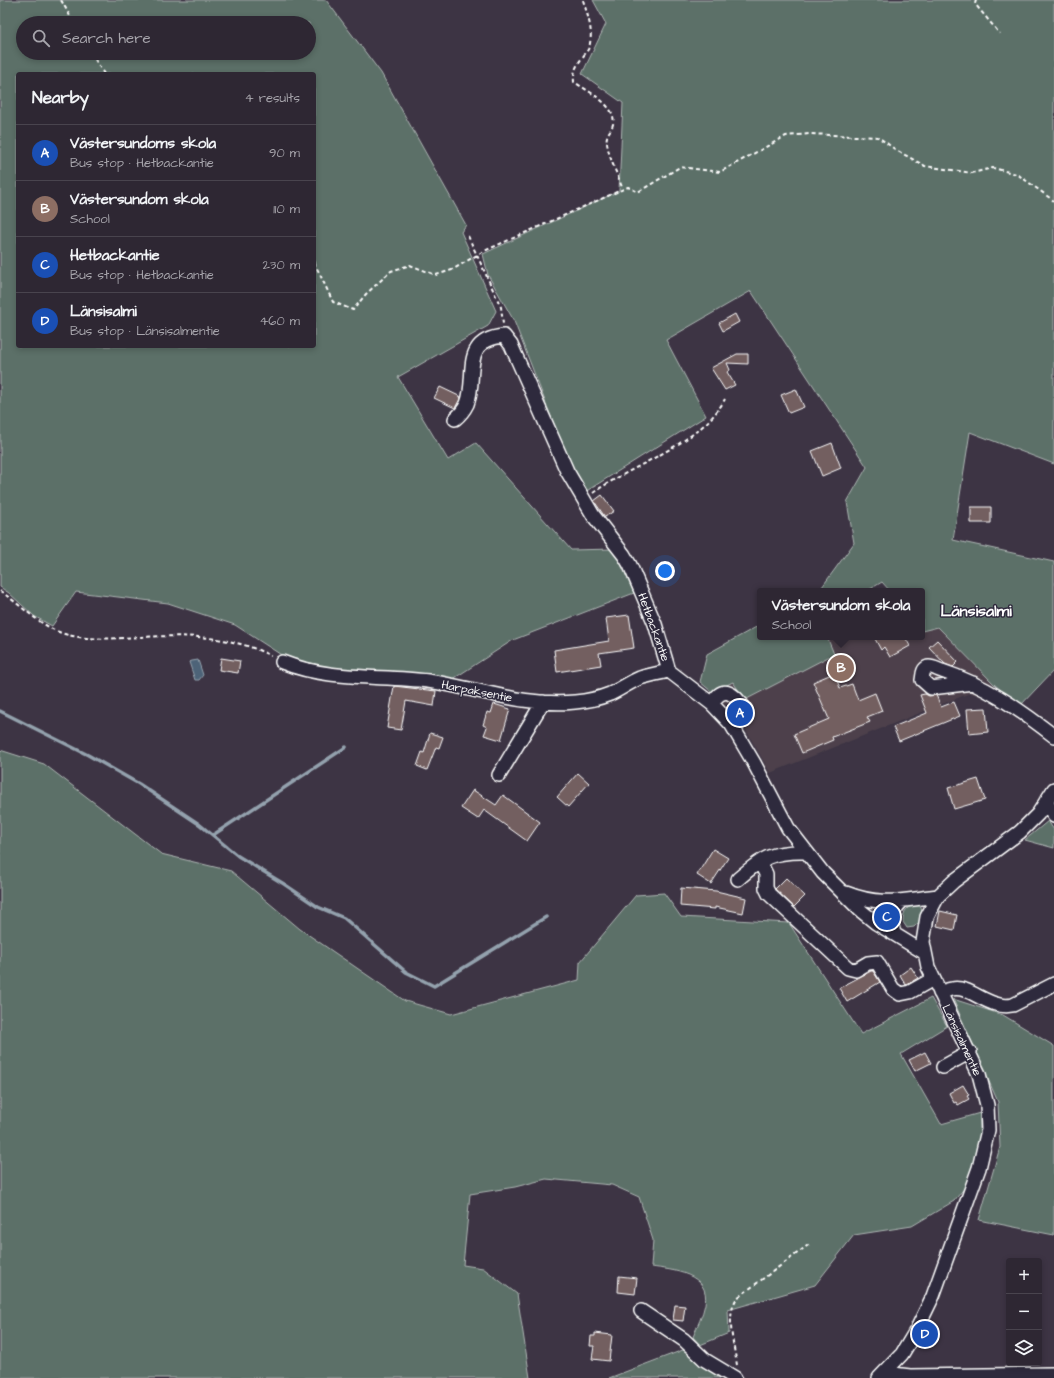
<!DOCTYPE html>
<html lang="en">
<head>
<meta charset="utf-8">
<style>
  body { margin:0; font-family:"Architects Daughter",sans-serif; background:#362f3b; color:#f1f3f6 }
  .controls { position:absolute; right:12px; bottom:12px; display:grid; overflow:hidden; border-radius:4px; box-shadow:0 2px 6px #0003 }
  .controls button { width:36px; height:36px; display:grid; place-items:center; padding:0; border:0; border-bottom:1px solid #49444e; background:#2e2733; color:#f1f3f6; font:20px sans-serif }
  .you { position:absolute; left:665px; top:571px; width:14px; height:14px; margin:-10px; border:3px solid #fff; border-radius:50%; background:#1a73e8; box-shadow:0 0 0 6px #1a73e833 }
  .badge { display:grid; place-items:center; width:26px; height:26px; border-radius:50%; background:#8bbbb9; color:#fff; font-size:13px; font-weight:700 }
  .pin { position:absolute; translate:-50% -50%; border:2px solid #fff; box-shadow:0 1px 4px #0006 }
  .popup { position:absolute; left:757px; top:588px; width:168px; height:52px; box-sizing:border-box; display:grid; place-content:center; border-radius:4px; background:#2e2733; filter:drop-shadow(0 1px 3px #0005); font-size:13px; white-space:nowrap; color:#a7a5ac }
  .popup b { font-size:15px; color:#f1f3f6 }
  .popup::after { content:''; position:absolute; left:50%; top:100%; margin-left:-8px; border:8px solid transparent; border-top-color:#2e2733 }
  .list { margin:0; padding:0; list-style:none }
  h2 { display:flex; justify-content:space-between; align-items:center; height:52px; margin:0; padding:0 16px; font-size:17px }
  h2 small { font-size:13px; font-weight:400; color:#a7a5ac }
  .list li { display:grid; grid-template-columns:26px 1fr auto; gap:12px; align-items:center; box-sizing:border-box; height:56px; padding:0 16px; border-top:1px solid #49444e }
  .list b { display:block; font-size:15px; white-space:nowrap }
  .list p { margin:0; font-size:13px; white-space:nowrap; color:#a7a5ac }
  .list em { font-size:13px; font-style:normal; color:#a7a5ac }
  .icon { flex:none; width:22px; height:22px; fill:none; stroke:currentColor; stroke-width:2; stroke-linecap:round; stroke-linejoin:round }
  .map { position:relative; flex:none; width:1054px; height:1378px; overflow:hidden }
  .search { position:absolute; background:#2e2733; box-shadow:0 2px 6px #0003; left:16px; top:16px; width:300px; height:44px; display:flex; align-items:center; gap:10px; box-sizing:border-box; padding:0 14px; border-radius:22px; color:#a7a5ac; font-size:15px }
  .panel { position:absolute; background:#2e2733; box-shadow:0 2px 6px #0003; left:16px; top:72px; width:300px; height:276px; border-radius:4px }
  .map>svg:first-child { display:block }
  .built { fill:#4d414c }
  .green { fill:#5c6f68; stroke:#aeb7b4; fill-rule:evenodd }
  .water { fill:#4d6478; stroke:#94a2ae }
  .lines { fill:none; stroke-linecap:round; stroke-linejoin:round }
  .stream { stroke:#94a2ae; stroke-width:3.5 }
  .building { fill:#735e60; stroke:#fff }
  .minor-casing { stroke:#fff; stroke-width:16 }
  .path { stroke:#fff; stroke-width:2; stroke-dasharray:4 3; stroke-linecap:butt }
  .minor { stroke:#2f2a3d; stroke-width:13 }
  .labels { text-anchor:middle; stroke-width:3; stroke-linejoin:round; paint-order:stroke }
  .street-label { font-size:12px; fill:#fff; stroke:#2f2a3d }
  .district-label { font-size:16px; font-weight:bold; fill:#fff; stroke:#2f2a3d }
</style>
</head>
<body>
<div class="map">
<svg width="1054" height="1378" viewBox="0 0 1054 1378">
  <rect width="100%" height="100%" fill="#3d3444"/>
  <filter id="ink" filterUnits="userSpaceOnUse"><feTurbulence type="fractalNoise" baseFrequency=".025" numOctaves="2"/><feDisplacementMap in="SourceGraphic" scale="8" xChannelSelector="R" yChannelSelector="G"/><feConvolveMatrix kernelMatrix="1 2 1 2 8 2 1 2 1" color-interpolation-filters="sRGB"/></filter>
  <g filter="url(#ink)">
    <path class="built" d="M760,625V637H922V631L938,627L995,685L988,698L970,693L770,773L736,712L700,682L707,654Z"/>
    <path class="green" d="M0,0H326L381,73L466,225L461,232L496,311L488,326L398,377L448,460L476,443L571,550L614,549L634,593L513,640L450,681L314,668L286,658L235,625L168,603L76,592L52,626L34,616L9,593L0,587ZM23,23H309V53H23ZM18,74H314V346H18Z
      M593,0H1054V464L970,432L953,540L1054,562V670L1020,706L995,685L938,627L922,631V591H890L882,582L867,591H827L822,587L854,543L847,502L867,467L751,291L666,340L706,416L585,492L571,468L514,321L488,275L483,254L619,191L623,103L582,74L606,24Z
      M760,625V637H827L834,654L745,700L733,682L712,692L700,682L707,654Z
      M0,750L44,764L161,854L231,871L300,929L405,1001L451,1014L579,980L580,962L636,895L664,893L681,917L789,923L861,1034L931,998L947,1026L901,1054L941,1124L980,1113V1142L966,1186L954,1201L912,1226L854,1235L815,1285L728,1310L729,1333L700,1345L693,1337C697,1326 703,1315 705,1304C711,1273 672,1270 651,1267L653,1240L639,1197L612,1185L546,1179L515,1187L470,1194L463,1265L483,1268L517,1294L530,1378H0Z
      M1048,821L1054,830V848L1025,840Z
      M919,904L922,910L919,922L914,927L907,928L903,922C903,910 907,906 919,904Z
      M953,999L1003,1015L1054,1046V1235L979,1220L1000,1147L998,1102Z
      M683,1350L723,1378H609Z"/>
    <path class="water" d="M192,661L198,660L203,675L199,680H195L189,662Z"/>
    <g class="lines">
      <path class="stream" d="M0,711L88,755L139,784L199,824L238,856L284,884L318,907L344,918L406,972L434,986L546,917
        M213,835L346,747"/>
    </g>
    <path class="building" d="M735,314L739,322L723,331L719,323Z
      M737,354H748V364L727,363L730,370L727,372L735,385L725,390L711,368Z
      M440,387L461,397L455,408L434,398Z
      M796,389L804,407L789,413L781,395Z
      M832,443L841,468L822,476L812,451Z
      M602,495L614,511L605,517L594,501Z
      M971,507H991V523H971Z
      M629,615L634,648L599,653L601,665L557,672L554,650L609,641L606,618Z
      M874,637H905L910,646L890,657L884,647L881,650Z
      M937,640L958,662L953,667L945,664L929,647Z
      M221,658L240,661L238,673L219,670Z
      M834,673L840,688L852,684L858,700L875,693L882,711L867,717L870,722L832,737L833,740L802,753L794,734L829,719L813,682Z
      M394,686L436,691L434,706L406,701L401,730L387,728Z
      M925,694L929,696L936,695L941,707L954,702L960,716L899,741L893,727L927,713L920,695Z
      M494,704L510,709L501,740L484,735L487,727L483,725L487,712L491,713Z
      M986,708L988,732L969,734L967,709Z
      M430,733L443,737L439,748L436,747L427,770L417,766L422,752L424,753Z
      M578,773L589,783L568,807L557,797Z
      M978,779L985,800L954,809L948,788Z
      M473,790L496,805L503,795L540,822L527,841L484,810L478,819L461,808Z
      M713,849L728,858L711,884L697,875Z
      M786,878L805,896L794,907L775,889Z
      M681,888L716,891L746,898L743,913L715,907V909L680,906Z
      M940,911L957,915L954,930L937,926Z
      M911,967L918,978L906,985L900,975Z
      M871,971H873L880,982L847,1002L839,988Z
      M925,1052L931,1063L915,1071L909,1060Z
      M963,1085L969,1095L967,1096L969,1099L958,1105L956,1102L954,1103L949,1093Z
      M619,1276L637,1278L635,1294L618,1292Z
      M675,1305L685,1306L683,1321L673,1320Z
      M595,1333L612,1335L609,1361L592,1359L594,1346H590L591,1336H595Z"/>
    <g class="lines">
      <g class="minor-casing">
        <path id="minor" d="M455,419C460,415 464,410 467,404C478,376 459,340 504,336L511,345L567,471L593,515L624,555L630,565L655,624L669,671L712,704L731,724L754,763L788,828L823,873L860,910L876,923L925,953
          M282,662C329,681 379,675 428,681C477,688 525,707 575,702C587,701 600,698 610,694C621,689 630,682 640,678C649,675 660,673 669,671
          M973,683L931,688L922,680C923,676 922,669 928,667C932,666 938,670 942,671C985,685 1019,709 1054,736
          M712,704C723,683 735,694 745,709L742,714L731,724
          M499,775L543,702
          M1046,801L1054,816
          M760,862L766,874V888L769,894L848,968L856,970L868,963L877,962L893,989L900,994L910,992L933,979
          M738,879C762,858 772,851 805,852
          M846,893C881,907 902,900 938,896
          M894,934C890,919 891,912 902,901
          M940,993C944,992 948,989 952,989C971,985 988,1010 1013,1005L1054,984
          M943,1067L970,1052
          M641,1311L684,1340L705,1360L735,1378
          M885,1373L910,1376L1054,1374
          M879,1378L902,1354L917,1329L933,1296L979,1168L988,1130L987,1105L979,1074L928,967L923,942L927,917L938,896L954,881L1020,832L1038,814L1054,789"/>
      </g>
      <path class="path" d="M61,0L74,23
        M583,0C587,14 593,28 590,43C589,55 572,62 574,82C586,90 618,106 613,124C611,132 605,134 607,143C609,159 618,175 623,190
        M976,0L975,4L1000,34
        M91,53L104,74
        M468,236L501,307L503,324
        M314,262L333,302L353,310L366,294L391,271L410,265L436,275L452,270L482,252L628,187L638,192L680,167L720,172L786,136L809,134L878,137L896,150L925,166L972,173L993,168L1017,174L1054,201
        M593,493C633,464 701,444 725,399
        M0,591C23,606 41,628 68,635C93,641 116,638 141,637C186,635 231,635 271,656
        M737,1365C734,1345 725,1316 737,1298L811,1243"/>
      <use href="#minor" class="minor"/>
    </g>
  </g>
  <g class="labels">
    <g class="street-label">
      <text transform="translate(654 627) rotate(70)" y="4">Hetbackantie</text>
      <text transform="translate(477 691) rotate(11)" y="4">Harpaksentie</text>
      <text transform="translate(962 1040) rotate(65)" y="4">Länsisalmentie</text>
    </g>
    <g class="district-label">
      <text x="976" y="616">Länsisalmi</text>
    </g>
  </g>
</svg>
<div class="controls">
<button>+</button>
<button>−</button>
<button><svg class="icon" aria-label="layers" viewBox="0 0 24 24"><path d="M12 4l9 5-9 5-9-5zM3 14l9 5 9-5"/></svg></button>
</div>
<div class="you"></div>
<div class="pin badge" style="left:740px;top:713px;background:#1a4fb4">A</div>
<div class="pin badge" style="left:841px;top:668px;background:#8d6e63">B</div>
<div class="popup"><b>Västersundom skola</b>School</div>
<div class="pin badge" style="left:887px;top:917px;background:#1a4fb4">C</div>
<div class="pin badge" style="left:925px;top:1334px;background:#1a4fb4">D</div>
<div class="search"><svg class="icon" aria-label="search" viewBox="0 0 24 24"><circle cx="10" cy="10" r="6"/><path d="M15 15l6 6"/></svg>Search here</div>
<section class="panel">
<h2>Nearby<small>4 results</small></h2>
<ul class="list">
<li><span class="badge" style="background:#1a4fb4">A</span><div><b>Västersundoms skola</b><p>Bus stop · Hetbackantie</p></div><em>90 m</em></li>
<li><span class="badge" style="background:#8d6e63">B</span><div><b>Västersundom skola</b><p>School</p></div><em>110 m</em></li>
<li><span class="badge" style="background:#1a4fb4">C</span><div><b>Hetbackantie</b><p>Bus stop · Hetbackantie</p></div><em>230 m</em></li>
<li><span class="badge" style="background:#1a4fb4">D</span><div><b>Länsisalmi</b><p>Bus stop · Länsisalmentie</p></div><em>460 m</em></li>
</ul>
</section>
</div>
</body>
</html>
